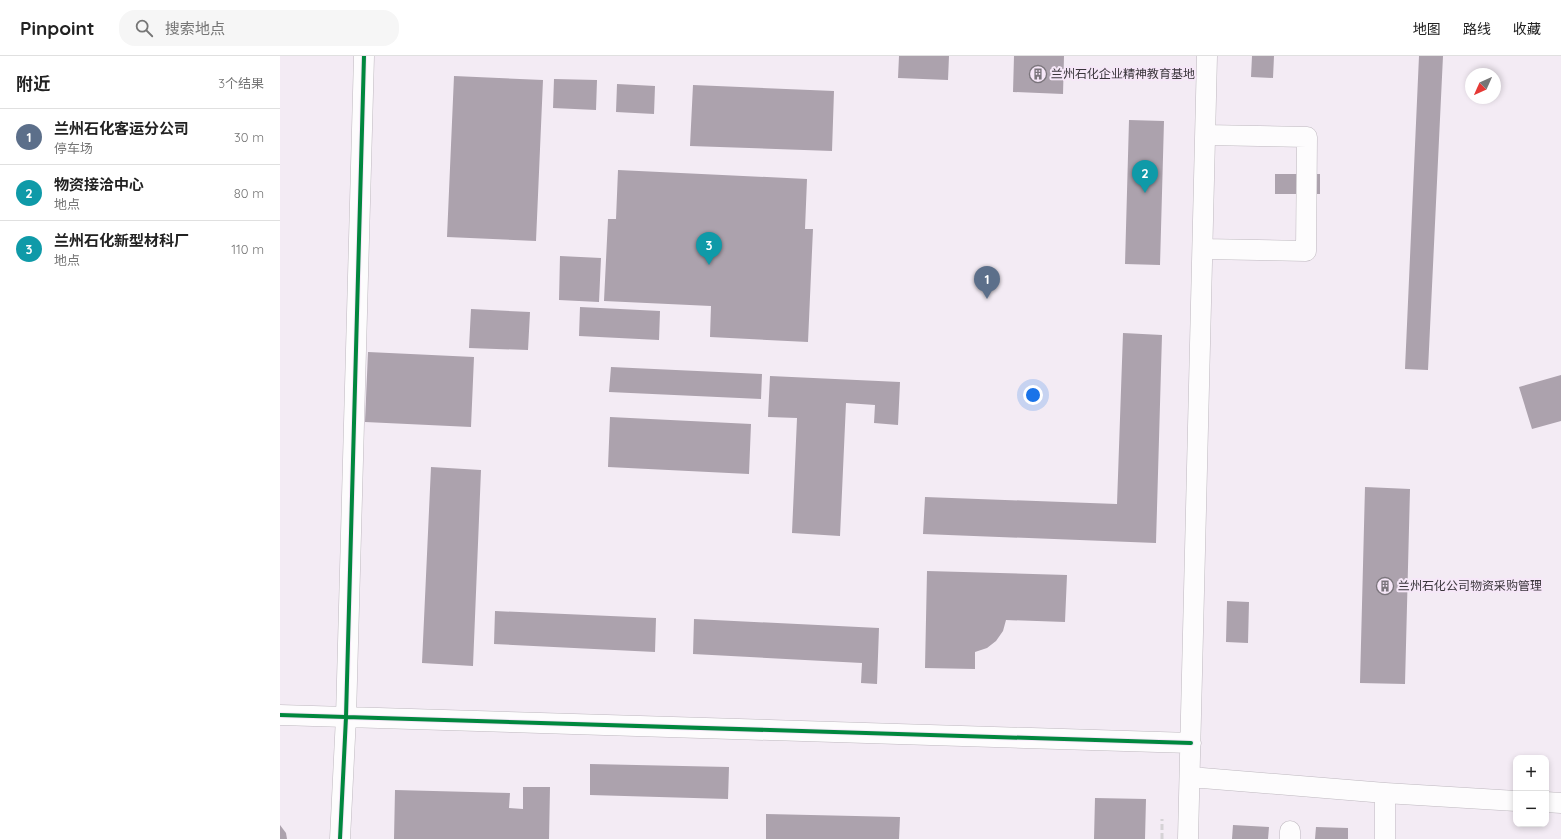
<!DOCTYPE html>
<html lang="zh">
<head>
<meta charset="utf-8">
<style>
  body { margin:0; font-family:Quicksand,"Noto Sans SC",sans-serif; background:#f6f6f6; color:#222 }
  .controls { position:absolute; right:12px; bottom:12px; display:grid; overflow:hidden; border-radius:8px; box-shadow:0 2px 6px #0003 }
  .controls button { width:36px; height:36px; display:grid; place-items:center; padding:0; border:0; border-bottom:1px solid #e0e0e0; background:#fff; color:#222; font:20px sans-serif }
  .compass { position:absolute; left:1185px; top:12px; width:36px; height:36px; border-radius:50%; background:#fff; box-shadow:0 2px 6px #0003; rotate:225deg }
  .you { position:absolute; left:753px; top:339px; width:14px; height:14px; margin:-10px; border:3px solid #fff; border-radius:50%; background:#1a73e8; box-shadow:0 0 0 6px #1a73e833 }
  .badge { display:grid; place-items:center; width:26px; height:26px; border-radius:50%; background:#b45309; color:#fff; font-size:13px; font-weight:700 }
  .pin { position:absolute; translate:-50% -33px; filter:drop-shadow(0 1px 2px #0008) }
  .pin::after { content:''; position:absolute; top:21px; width:14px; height:12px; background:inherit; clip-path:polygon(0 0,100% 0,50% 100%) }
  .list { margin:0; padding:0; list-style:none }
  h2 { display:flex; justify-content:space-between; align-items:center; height:52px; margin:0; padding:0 16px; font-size:17px }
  h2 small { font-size:13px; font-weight:400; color:#767676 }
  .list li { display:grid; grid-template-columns:26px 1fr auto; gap:12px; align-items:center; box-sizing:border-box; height:56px; padding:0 16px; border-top:1px solid #e0e0e0 }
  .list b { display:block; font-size:15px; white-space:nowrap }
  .list p { margin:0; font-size:13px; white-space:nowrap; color:#767676 }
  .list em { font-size:13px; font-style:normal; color:#767676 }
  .icon { flex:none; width:22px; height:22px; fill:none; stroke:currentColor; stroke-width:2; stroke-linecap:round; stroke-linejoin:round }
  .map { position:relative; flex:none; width:1281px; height:783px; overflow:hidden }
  header { display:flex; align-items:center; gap:24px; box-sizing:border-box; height:56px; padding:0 20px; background:#fff; border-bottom:1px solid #e0e0e0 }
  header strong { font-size:19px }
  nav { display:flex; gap:22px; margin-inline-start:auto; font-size:14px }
  .search { width:280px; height:36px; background:#f6f6f6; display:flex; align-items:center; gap:10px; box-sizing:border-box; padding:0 14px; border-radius:16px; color:#767676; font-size:15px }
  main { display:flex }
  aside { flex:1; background:#fff }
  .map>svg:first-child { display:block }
  .building { fill:#aca2ad }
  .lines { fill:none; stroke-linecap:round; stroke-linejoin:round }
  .minor-casing { stroke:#beb8bf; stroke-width:21 }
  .minor { stroke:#fdfcfd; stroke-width:20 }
  .rail { stroke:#d5d2d5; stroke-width:3; stroke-dasharray:6 3; stroke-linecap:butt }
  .cycleway-casing { stroke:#f6e7f8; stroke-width:6 }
  .cycleway { stroke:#00873e; stroke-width:4 }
  .labels { text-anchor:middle; stroke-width:4; stroke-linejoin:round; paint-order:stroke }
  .poi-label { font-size:12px; fill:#3a353b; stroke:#f6e7f8; text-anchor:start }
</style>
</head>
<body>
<header>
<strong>Pinpoint</strong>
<div class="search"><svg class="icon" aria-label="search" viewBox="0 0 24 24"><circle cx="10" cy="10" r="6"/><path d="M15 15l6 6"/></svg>搜索地点</div>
<nav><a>地图</a><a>路线</a><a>收藏</a></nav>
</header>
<main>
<aside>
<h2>附近<small>3个结果</small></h2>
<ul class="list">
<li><span class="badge" style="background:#5c6f8a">1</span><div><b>兰州石化客运分公司</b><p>停车场</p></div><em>30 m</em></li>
<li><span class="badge" style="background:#0f9aa8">2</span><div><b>物资接洽中心</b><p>地点</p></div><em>80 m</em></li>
<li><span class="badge" style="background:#0f9aa8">3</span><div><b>兰州石化新型材科厂</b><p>地点</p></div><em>110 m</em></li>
</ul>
</aside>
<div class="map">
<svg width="1281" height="783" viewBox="0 0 1281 783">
  <rect width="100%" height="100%" fill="#f3ebf4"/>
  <path class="building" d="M619,0H669L668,24L618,22Z
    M734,0H784L783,38L733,36Z
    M972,0H994L993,22L971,21Z
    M1139,0H1163L1148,314L1125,313Z
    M174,20L263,24L256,185L167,181Z
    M274,23L317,24L316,54L273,52Z
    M337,28L375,30L374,58L336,56Z
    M413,29L554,35L552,95L410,90Z
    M849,64L884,65L880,209L845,208Z
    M338,114L527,123L525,173H533L528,286L430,281L431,250L324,245L328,163H336Z
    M995,118H1040V138H995Z
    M280,200L321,202L319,246L279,244Z
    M300,251L380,255L379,284L299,280Z
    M191,253L250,256L248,294L189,292Z
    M843,277L882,279L876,487L643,478L645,441L837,448Z
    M88,296L194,301L191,371L85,366Z
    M331,311L482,318L481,343L329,336Z
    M1281,319V365L1252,373L1239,331Z
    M490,320L620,326L618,369L594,367L595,349L566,347L560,480L512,477L517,362L488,361Z
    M330,361L471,368L469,418L328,411Z
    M151,411L201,414L193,610L142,607Z
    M1085,431L1130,433L1125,628L1080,627Z
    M647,515L787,519L785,566L726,564L723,575L716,585L707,592L695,596V613L645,612Z
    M947,545L969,546L968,587L946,586Z
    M215,555L376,562L375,596L214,588Z
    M414,563L599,572L597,628L581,627L582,607L413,598Z
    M310,708L449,711L448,743L310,739Z
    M243,731H270L269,783H114L115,734L230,737L229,752L243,753Z
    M815,742L866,743L865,783H814Z
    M486,758L620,761L619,783H486Z
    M0,769L6,777L7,783H0Z
    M953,769L989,771L988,783H952Z
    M1036,771L1068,772V783H1035Z"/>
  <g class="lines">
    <g class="minor-casing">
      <path id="minor" d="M923,193L1026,195L1027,81L926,79
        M0,659L911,687
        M910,721L1105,737L1236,745
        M1266,746L1281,747
        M1010,775V783
        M60,783L66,661L84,0
        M908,783L927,0
        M1105,783V737"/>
    </g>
    <use href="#minor" class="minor"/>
    <path class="rail" d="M882,783V763"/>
    <g class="cycleway-casing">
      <path id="cycleway" d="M0,659L911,687
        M60,783L66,661L84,0"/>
    </g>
    <use href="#cycleway" class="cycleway"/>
  </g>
  <defs>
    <g id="building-ring" transform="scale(0.9)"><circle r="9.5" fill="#f6e7f8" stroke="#7b757c" stroke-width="1.5"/><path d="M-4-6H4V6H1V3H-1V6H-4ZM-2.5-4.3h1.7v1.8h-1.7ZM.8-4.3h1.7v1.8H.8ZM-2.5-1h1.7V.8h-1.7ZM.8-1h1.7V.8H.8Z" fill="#7b757c"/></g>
  </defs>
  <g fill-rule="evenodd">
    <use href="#building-ring" x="758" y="18"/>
    <use href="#building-ring" x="1105" y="530"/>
  </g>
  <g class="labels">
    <g class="poi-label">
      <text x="771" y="22">兰州石化企业精神教育基地</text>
      <text x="1118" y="534">兰州石化公司物资采购管理</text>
    </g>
  </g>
</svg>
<div class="controls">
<button>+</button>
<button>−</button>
</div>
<svg class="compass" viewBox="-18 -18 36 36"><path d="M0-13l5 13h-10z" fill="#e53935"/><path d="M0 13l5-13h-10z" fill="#767676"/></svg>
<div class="you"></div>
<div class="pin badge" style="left:707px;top:243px;background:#5c6f8a">1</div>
<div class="pin badge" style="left:865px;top:137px;background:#0f9aa8">2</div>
<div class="pin badge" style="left:429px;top:209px;background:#0f9aa8">3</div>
</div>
</main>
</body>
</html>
